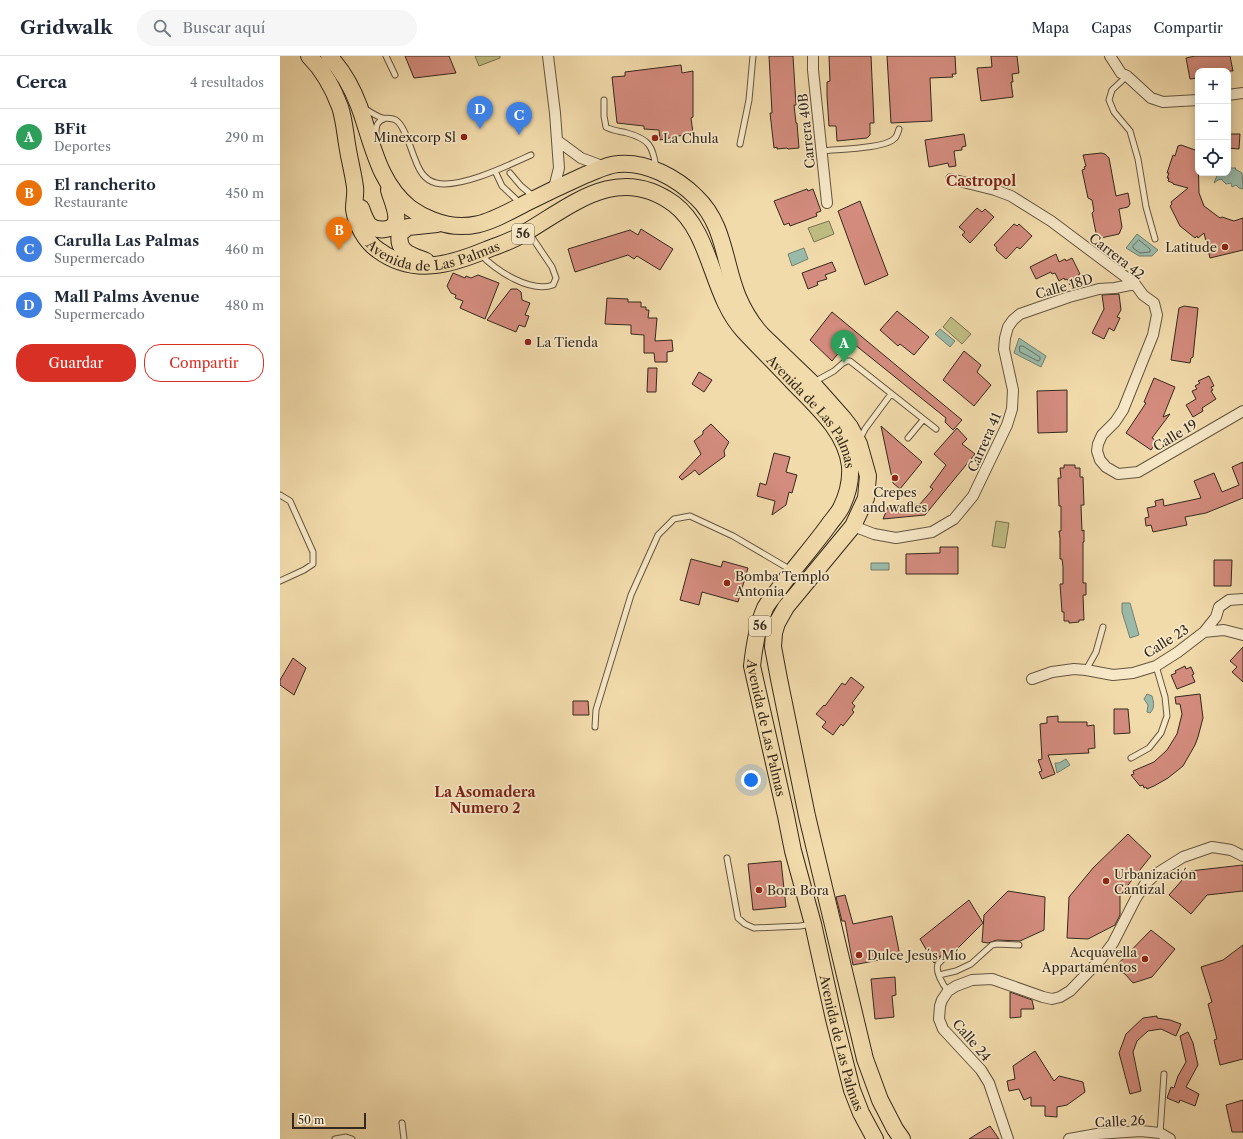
<!DOCTYPE html>
<html lang="es">
<head>
<meta charset="utf-8">
<style>
  body { margin:0; font-family:"Libre Caslon Text",serif; background:#f6f6f7; color:#1f2937 }
  .controls { position:absolute; right:12px; top:12px; display:grid; overflow:hidden; border-radius:8px; box-shadow:0 2px 10px #0003 }
  .controls button { width:36px; height:36px; display:grid; place-items:center; padding:0; border:0; border-bottom:1px solid #e0e1e3; background:#fff; color:#1f2937; font:20px sans-serif }
  .scale { position:absolute; left:12px; bottom:10px; width:74px; box-sizing:border-box; padding-left:4px; border:2px solid #34291d; border-top:0; font-size:11px; line-height:14px; white-space:nowrap; color:#34291d; -webkit-text-stroke:3px #f7e8c8; paint-order:stroke }
  .you { position:absolute; left:471px; top:724px; width:14px; height:14px; margin:-10px; border:3px solid #fff; border-radius:50%; background:#1a73e8; box-shadow:0 0 0 6px #1a73e833 }
  .badge { display:grid; place-items:center; width:26px; height:26px; border-radius:50%; background:#d93025; color:#fff; font-size:13px; font-weight:700 }
  .pin { position:absolute; translate:-50% -33px; filter:drop-shadow(0 1px 2px #0008) }
  .pin::after { content:''; position:absolute; top:21px; width:14px; height:12px; background:inherit; clip-path:polygon(0 0,100% 0,50% 100%) }
  .list { margin:0; padding:0; list-style:none }
  h2 { display:flex; justify-content:space-between; align-items:center; height:52px; margin:0; padding:0 16px; font-size:17px }
  h2 small { font-size:13px; font-weight:400; color:#747a83 }
  .list li { display:grid; grid-template-columns:26px 1fr auto; gap:12px; align-items:center; box-sizing:border-box; height:56px; padding:0 16px; border-top:1px solid #e0e1e3 }
  .list b { display:block; font-size:15px; white-space:nowrap }
  .list p { margin:0; font-size:13px; white-space:nowrap; color:#747a83 }
  .list em { font-size:13px; font-style:normal; color:#747a83 }
  .actions { display:flex; gap:8px; padding:12px 16px }
  .actions a { flex:1; padding:9px 0; border:1px solid #d93025; border-radius:16px; text-align:center; font-size:14px; color:#d93025 }
  .actions .main { background:#d93025; color:#fff }
  .icon { flex:none; width:22px; height:22px; fill:none; stroke:currentColor; stroke-width:2; stroke-linecap:round; stroke-linejoin:round }
  .map { position:relative; flex:none; width:963px; height:1083px; overflow:hidden }
  header { display:flex; align-items:center; gap:24px; box-sizing:border-box; height:56px; padding:0 20px; background:#fff; border-bottom:1px solid #e0e1e3 }
  header strong { font-size:19px }
  nav { display:flex; gap:22px; margin-inline-start:auto; font-size:14px }
  .search { width:280px; height:36px; background:#f6f6f7; display:flex; align-items:center; gap:10px; box-sizing:border-box; padding:0 14px; border-radius:22px; color:#747a83; font-size:15px }
  main { display:flex }
  aside { flex:1; background:#fff }
  .map>svg:first-child { display:block }
  .green { fill:#c0be84; stroke:#7a7450 }
  .water { fill:#9bbbaa; stroke:#728172 }
  .lines { fill:none; stroke-linecap:round; stroke-linejoin:round }
  .shore { stroke:#687264; stroke-width:1 }
  .building { fill:#d48c7e; stroke:#34291d }
  .lane-casing { stroke:#645640; stroke-width:7 }
  .street-casing { stroke:#645640; stroke-width:12 }
  .primary-casing { stroke:#34291d; stroke-width:18 }
  .lane { stroke:#f7e8c8; stroke-width:5 }
  .street { stroke:#f7e8c8; stroke-width:10 }
  .primary { stroke:#f2dbab; stroke-width:16 }
  .poi-dot { fill:#8f2418; stroke:#f7e8c8; stroke-width:1.5 }
  .labels { text-anchor:middle; stroke-width:3.5; stroke-linejoin:round; paint-order:stroke }
  .shield { fill:#f7e8c8; stroke:#6e6250; stroke-width:1 }
  .shield-label { font-size:12px; font-weight:bold; fill:#34291d }
  .street-label { font-size:13px; fill:#34291d; stroke:#f7e8c8 }
  .poi-label { font-size:13px; fill:#34291d; stroke:#f7e8c8; text-anchor:start }
  .neighbourhood-label { font-size:14px; font-weight:bold; fill:#7a1f14; stroke:#f7e8c8 }
</style>
</head>
<body>
<header>
<strong>Gridwalk</strong>
<div class="search"><svg class="icon" aria-label="search" viewBox="0 0 24 24"><circle cx="10" cy="10" r="6"/><path d="M15 15l6 6"/></svg>Buscar aquí</div>
<nav><a>Mapa</a><a>Capas</a><a>Compartir</a></nav>
</header>
<main>
<aside>
<h2>Cerca<small>4 resultados</small></h2>
<ul class="list">
<li><span class="badge" style="background:#2e9e5b">A</span><div><b>BFit</b><p>Deportes</p></div><em>290 m</em></li>
<li><span class="badge" style="background:#e8710a">B</span><div><b>El rancherito</b><p>Restaurante</p></div><em>450 m</em></li>
<li><span class="badge" style="background:#3f7fe0">C</span><div><b>Carulla Las Palmas</b><p>Supermercado</p></div><em>460 m</em></li>
<li><span class="badge" style="background:#3f7fe0">D</span><div><b>Mall Palms Avenue</b><p>Supermercado</p></div><em>480 m</em></li>
</ul>
<div class="actions"><a class="main">Guardar</a><a>Compartir</a></div>
</aside>
<div class="map">
<svg width="963" height="1083" viewBox="0 0 963 1083">
  <rect width="100%" height="100%" fill="#f2dbab"/>
  <filter id="stains"><feTurbulence type="fractalNoise" baseFrequency=".005" numOctaves="4"/><feColorMatrix values="0 0 0 0 .2 0 0 0 0 .09 0 0 0 0 .02 0 0 0 .5 -.17"/></filter>
  <radialGradient id="worn" r=".72"><stop offset=".6" stop-color="#630" stop-opacity="0"/><stop offset="1" stop-color="#630" stop-opacity=".3"/></radialGradient>
  <path class="green" d="M195,0H220V2L199,10Z
    M549,165L554,178L534,186L528,172Z
    M671,261L691,278L682,288L663,271Z
    M716,465L729,467L725,492L712,490Z"/>
  <path class="water" d="M948,112H956L955,113L962,117L963,133L959,132L956,129L952,131L951,127L946,128L941,123L938,124L934,127L938,117H948Z
    M857,178L878,194L872,200H859L846,192Z
    M524,192L528,203L512,210L508,198Z
    M660,273L675,285L670,291L655,278Z
    M739,282L766,300L761,311L734,297Z
    M591,507H609V514H591Z
    M842,547H850L859,579L850,582L842,556Z
    M867,638L872,640C874,647 875,652 870,657L867,656L868,649L864,643Z
    M786,703L790,709L777,717L775,707H779Z"/>
  <g class="lines">
    <path class="shore" d="M859,184L870,193V196L860,197L853,192V190Z
      M740,290H743L760,301V304L758,305L740,296Z"/>
  </g>
  <path class="building" d="M125,0H169L176,17L134,22Z
    M489,0H513L516,49H514L516,67H517L519,92L508,93L507,92L497,93V91L494,92L490,57H492Z
    M549,0H591L594,67H590V79L587,82L557,85L556,70H549L547,40V26L550,25Z
    M607,0H675L676,18H672L673,21L650,22L652,65L611,67Z
    M711,0H737L739,17L732,18L733,26H731L733,41L701,45L697,12L712,11Z
    M915,0H950L953,15H918V22L910,23L906,2Z
    M401,9L402,17L413,15V61L411,62L413,77L380,84L379,74L364,73V70L337,67L332,21L345,20V16Z
    M684,78L686,90L682,91V94L674,95L676,110L669,111L668,107L649,111L645,84Z
    M948,78H960L959,93L948,92Z
    M901,89L918,95L919,137L924,150L940,162L942,161L954,165L963,162V194L930,202L924,177L918,182L917,180L915,182L900,170L890,150L892,148L891,146L908,132L893,128V127L888,125L889,122H887L889,117H887L893,99L895,100L898,90Z
    M821,97L825,98L829,102L836,140L848,137L850,148L848,151L839,153L842,171L839,178L821,182L816,177L812,157L814,155L812,144L808,142L802,114L805,113L804,111L806,110L803,99Z
    M527,133L528,135L533,133L541,155L536,157L537,160L510,170L509,167L504,169L494,145Z
    M580,145L608,219L585,229L558,155Z
    M697,152L702,156L705,153L714,161L690,187L682,179L685,176L679,171Z
    M734,168L737,170L739,168L752,180L740,193L737,191L726,203L716,194L717,192L714,189Z
    M361,173L393,193L380,214L357,200L354,203L348,199L295,216L288,193L350,174L358,179Z
    M776,198L779,206L785,203L786,205L792,202L800,218L798,219L801,224L790,229L787,223L785,224L784,222L779,225L775,217L772,218L771,216L756,223L750,211Z
    M552,206L556,215L545,219L547,223L537,226L538,229L528,233L522,217Z
    M173,217L185,222L186,220L191,222L198,219L219,227L205,263L180,252L183,245L175,242L176,239L171,237L167,230Z
    M231,233H237L241,236L242,244L250,247L245,259L249,260L245,271L239,269L236,276L207,264Z
    M839,238L841,254L837,261L840,262L834,275L829,272L824,283L812,277L824,253L822,239Z
    M327,242L348,243V246H361V251H366V254H369L368,262H377L375,285L392,284L393,295L387,296V306H375L374,297H364V279L351,278V269L325,268Z
    M904,250L918,252L913,301L911,302L910,307L891,304L899,252Z
    M617,255L649,281L634,299L620,288L618,290L600,274Z
    M552,256L682,364L673,374L665,366L666,362L569,284L552,305L530,284Z
    M684,295L701,309L697,316L711,329L694,350L663,324Z
    M368,312H377L376,336H367Z
    M419,316L432,324L424,336L412,328Z
    M929,320L934,330L931,331L933,334L931,335L936,343L922,352L923,355L913,361L906,349L916,343L912,335L917,333L915,330L920,327L918,325Z
    M874,322L895,331L883,361L890,358L872,382L877,385L871,394L846,377L866,347L864,346Z
    M787,334V376L758,377L757,335Z
    M431,368L449,386L444,395L445,400L419,419L415,414L402,424L399,421L421,398L414,385L423,378V375Z
    M601,370L642,406L620,433L613,427Z
    M677,372L687,383L682,388L695,398L645,459L603,463L608,451L640,448L653,433L650,431L666,409L654,398Z
    M494,397L510,401L506,416L517,419L512,437L509,436L506,449L492,459L495,445L477,440L480,427L486,429Z
    M963,406V442L926,457L905,461L907,469L873,476L871,469L866,470L865,462L869,461L867,452L876,450L875,445L883,443L884,450L921,442L914,425L934,417L942,436L959,429L952,411Z
    M784,409H795V412H800V421H803L804,449H801L802,475L804,474V486H803V527H806V539H803L804,564H799V566L789,567V565H784V556H782L780,528H783V511L782,503H780V482L779,475H781V450H779L778,422H781L780,412H784Z
    M660,491H678V518H626V498L660,497Z
    M411,503L441,511L443,505L468,512L458,546L422,536L419,549L400,544Z
    M934,504H952L951,530H934Z
    M963,591V626L952,616L957,611L950,605Z
    M13,602L26,612L14,639L0,629V624Z
    M905,610L906,613L911,611L914,618L912,619L915,626L897,633L891,619L896,617L895,615Z
    M571,621L584,631L572,647L575,650L572,654L574,656L563,670L561,668L553,679L542,671L546,666L536,658L544,649L545,650L562,627L565,629Z
    M920,638L923,662L918,681L915,689L903,710L888,722L874,730L867,733L866,731L864,732L863,729L860,730L851,719L854,718L853,715L874,706L887,694L897,678L902,658L900,648H896L895,641Z
    M293,645H308L309,659H293Z
    M834,653H848L850,677L834,678Z
    M778,660V666H807V670L814,669L815,692L808,693L809,697L768,699L775,718L762,723L759,716L762,715L758,704L762,703L760,668L767,667V661Z
    M848,778L871,800L840,839V859L835,869L808,883L787,882L789,841L813,812Z
    M501,805L506,851L473,854L468,808Z
    M963,809V835L927,839L911,858L889,839L910,815Z
    M728,835L765,841L764,874L740,885L717,884L708,887L702,886L704,859Z
    M565,839L573,868L612,860L620,900L573,909L565,865H562L556,841Z
    M689,844L703,867L679,891L665,900H660L654,907L640,883Z
    M871,874L895,893L872,921L853,927L845,918L834,912Z
    M963,889V1003L940,1009L934,984L937,983L928,948L932,946L921,911L943,904Z
    M615,921L616,939L612,940L614,961L595,963L591,923Z
    M730,936L752,944L754,953H741V961L730,962Z
    M877,960V962L890,964L901,968L896,980L881,973L868,975L857,985L853,996L861,1035L850,1038L839,997L846,978L863,962Z
    M908,976L913,987L918,1009L906,1031L919,1038L915,1050L900,1044L899,1047L887,1042L891,1031L894,1032L898,1020L906,1006L900,980Z
    M755,995L774,1025L779,1020L803,1026L805,1036L787,1049L777,1051V1061L765,1060V1050H751V1041L744,1044L739,1033L729,1035L727,1025L735,1023L733,1010Z
    M963,1044V1076H952L946,1049Z
    M710,1070L719,1083H689Z"/>
  <g class="lines">
    <g class="lane-casing">
      <path id="lane" d="M106,0L115,19
        M847,20L832,34L829,44L834,56L850,75L858,103L866,151L875,183
        M324,44V60L326,71C333,75 340,75 347,77C369,83 373,90 376,112
        M84,52C90,56 96,60 102,62C107,63 112,61 117,65C125,71 131,94 135,103C139,114 144,124 156,127C180,133 229,109 251,99
        M96,82C96,73 95,66 104,63
        M460,88L469,44L473,0
        M542,95C558,93 605,93 615,82C617,80 618,76 619,73
        M215,115L222,130L240,147
        M230,117L241,130L253,140
        M201,199C217,215 250,237 273,229L276,222L272,211L249,177
        M534,326L554,315L563,307L567,305H570L656,373
        M628,382L643,364
        M580,383L585,373L611,338
        M0,439L10,445L33,496V508L24,514L0,525
        M806,614L816,596L823,571
        M315,671L316,654L351,539L378,479L394,463L410,460L453,480L511,514
        M851,702L869,692L881,677L887,660L885,641L876,610
        M447,802L458,862L465,868L474,872L520,870L532,868
        M663,903C662,904 659,907 658,908C655,916 663,929 668,935
        M659,919L676,915L691,908L712,889L717,888L739,889
        M122,1067L124,1083
        M880,1077L884,1018
        M55,1083L66,1081L72,1083"/>
    </g>
    <g class="street-casing">
      <path id="street" d="M268,0L275,57L279,112L274,132
        M533,0V14L547,147
        M830,0L841,17L847,20L871,42L883,46L918,44
        M948,39L963,37
        M278,85L301,102L325,111
        M671,123L715,134L731,140L771,165L855,228L863,239L874,247L877,259L873,279L843,354L835,366L822,379L818,388L817,395L820,404L826,411L838,418L858,416L963,355
        M573,470L594,478L616,482L652,476L674,463L693,440L727,369L732,353L733,334L724,293L725,282L728,271L733,264L740,258L789,241L819,233L835,232L855,228
        M924,576L936,561L939,551L949,544L963,543
        M752,623L772,616L794,613L806,614L833,619L853,617L876,610L898,596L924,576L944,574L963,579
        M728,1083L709,1027L701,1014L663,973L659,963L660,950L662,944L668,935L676,930L692,924L712,923L763,941L772,943L780,941L790,935L821,903L833,887L856,842L865,828L876,818L903,801L932,791L951,794L963,800
        M789,1083L817,1078L861,1075L880,1077L890,1083"/>
    </g>
    <g class="primary-casing">
      <g id="primary">
        <path id="s1" d="M29,0C43,14 53,32 60,51C64,63 65,76 67,88C69,102 73,116 75,131C76,138 74,145 74,153C76,168 85,185 98,194C133,220 170,209 206,194C218,189 230,186 241,179C290,151 337,106 394,148C432,177 431,240 464,275C480,292 497,309 513,326C536,350 566,375 570,410C571,424 567,440 561,452C558,458 552,464 548,470C532,492 514,512 498,534C494,540 488,546 485,552C478,568 474,592 472,610L506,760L513,795L533,868L554,963L572,1034L581,1057L595,1083"/>
        <path d="M49,0C62,14 72,31 79,50C92,85 98,127 130,152C137,157 144,161 152,164C190,179 213,164 246,147C266,137 285,128 305,119C316,115 326,109 338,108C366,105 397,122 416,141C445,168 444,208 458,241C464,255 472,268 482,279L532,327L563,362L570,371L579,388L588,420L586,442L573,470L506,551L497,567L494,577L493,591L499,623L527,760L585,1003L600,1044L615,1073L622,1083"/>
        <path d="M81,152C83,157 85,164 89,169C96,175 113,176 116,165C118,156 111,142 109,134"/>
        <path d="M146,205C131,199 116,196 120,177L128,171L157,168"/>
      </g>
    </g>
    <use href="#lane" class="lane"/>
    <use href="#street" class="street"/>
    <use href="#primary" class="primary"/>
  </g>
  <g class="poi-dot">
    <circle cx="184" cy="81" r="4"/>
    <circle cx="375" cy="82" r="4"/>
    <circle cx="945" cy="191" r="4"/>
    <circle cx="248" cy="286" r="4"/>
    <circle cx="615" cy="422" r="4"/>
    <circle cx="447" cy="527" r="4"/>
    <circle cx="826" cy="825" r="4"/>
    <circle cx="479" cy="834" r="4"/>
    <circle cx="579" cy="899" r="4"/>
    <circle cx="865" cy="903" r="4"/>
  </g>
  <g class="labels">
    <g class="shield">
      <rect x="232" y="168" width="22" height="20" rx="3"/>
      <rect x="469" y="560" width="22" height="20" rx="3"/>
    </g>
    <g class="shield-label">
      <text x="243" y="182">56</text>
      <text x="480" y="574">56</text>
    </g>
    <g class="street-label">
      <text transform="translate(526 75) rotate(-96)" y="5">Carrera 40B</text>
      <text dy="5" stroke="none"><textPath href="#s1" startOffset="270">Avenida de Las Palmas</textPath></text>
      <text transform="translate(837 200) rotate(38)" y="5">Carrera 42</text>
      <text transform="translate(784 230) rotate(-16)" y="5">Calle 18D</text>
      <text dy="5" stroke="none"><textPath href="#s1" startOffset="786">Avenida de Las Palmas</textPath></text>
      <text transform="translate(895 379) rotate(-31)" y="5">Calle 19</text>
      <text transform="translate(704 386) rotate(-66)" y="5">Carrera 41</text>
      <text transform="translate(886 585) rotate(-32)" y="5">Calle 23</text>
      <text dy="5" stroke="none"><textPath href="#s1" startOffset="1146">Avenida de Las Palmas</textPath></text>
      <text transform="translate(692 984) rotate(49)" y="5">Calle 24</text>
      <text dy="5" stroke="none"><textPath href="#s1" startOffset="1470">Avenida de Las Palmas</textPath></text>
      <text transform="translate(840 1065) rotate(-3)" y="5">Calle 26</text>
    </g>
    <g class="poi-label">
      <text x="176" y="86" text-anchor="end">Minexcorp Sl</text>
      <text x="383" y="87">La Chula</text>
      <text x="937" y="196" text-anchor="end">Latitude</text>
      <text x="256" y="291">La Tienda</text>
      <text x="615" y="441" text-anchor="middle">Crepes<tspan x="615" dy="15">and wafles</tspan></text>
      <text x="455" y="525">Bomba Templo<tspan x="455" dy="15">Antonia</tspan></text>
      <text x="834" y="823">Urbanización<tspan x="834" dy="15">Cantizal</tspan></text>
      <text x="487" y="839">Bora Bora</text>
      <text x="857" y="901" text-anchor="end">Acquavella<tspan x="857" dy="15">Appartamentos</tspan></text>
      <text x="587" y="904">Dulce Jesús Mío</text>
    </g>
    <g class="neighbourhood-label">
      <text x="701" y="130">Castropol</text>
      <text x="205" y="741">La Asomadera<tspan x="205" dy="16">Numero 2</tspan></text>
    </g>
  </g>
  <rect width="100%" height="100%" filter="url(#stains)"/>
  <rect width="100%" height="100%" fill="url(#worn)"/>
</svg>
<div class="controls">
<button>+</button>
<button>−</button>
<button><svg class="icon" aria-label="locate" viewBox="0 0 24 24"><circle cx="12" cy="12" r="6"/><path d="M12 2v4M12 18v4M2 12h4M18 12h4"/></svg></button>
</div>
<div class="scale">50 m</div>
<div class="you"></div>
<div class="pin badge" style="left:564px;top:307px;background:#2e9e5b">A</div>
<div class="pin badge" style="left:59px;top:194px;background:#e8710a">B</div>
<div class="pin badge" style="left:239px;top:79px;background:#3f7fe0">C</div>
<div class="pin badge" style="left:200px;top:73px;background:#3f7fe0">D</div>
</div>
</main>
</body>
</html>
